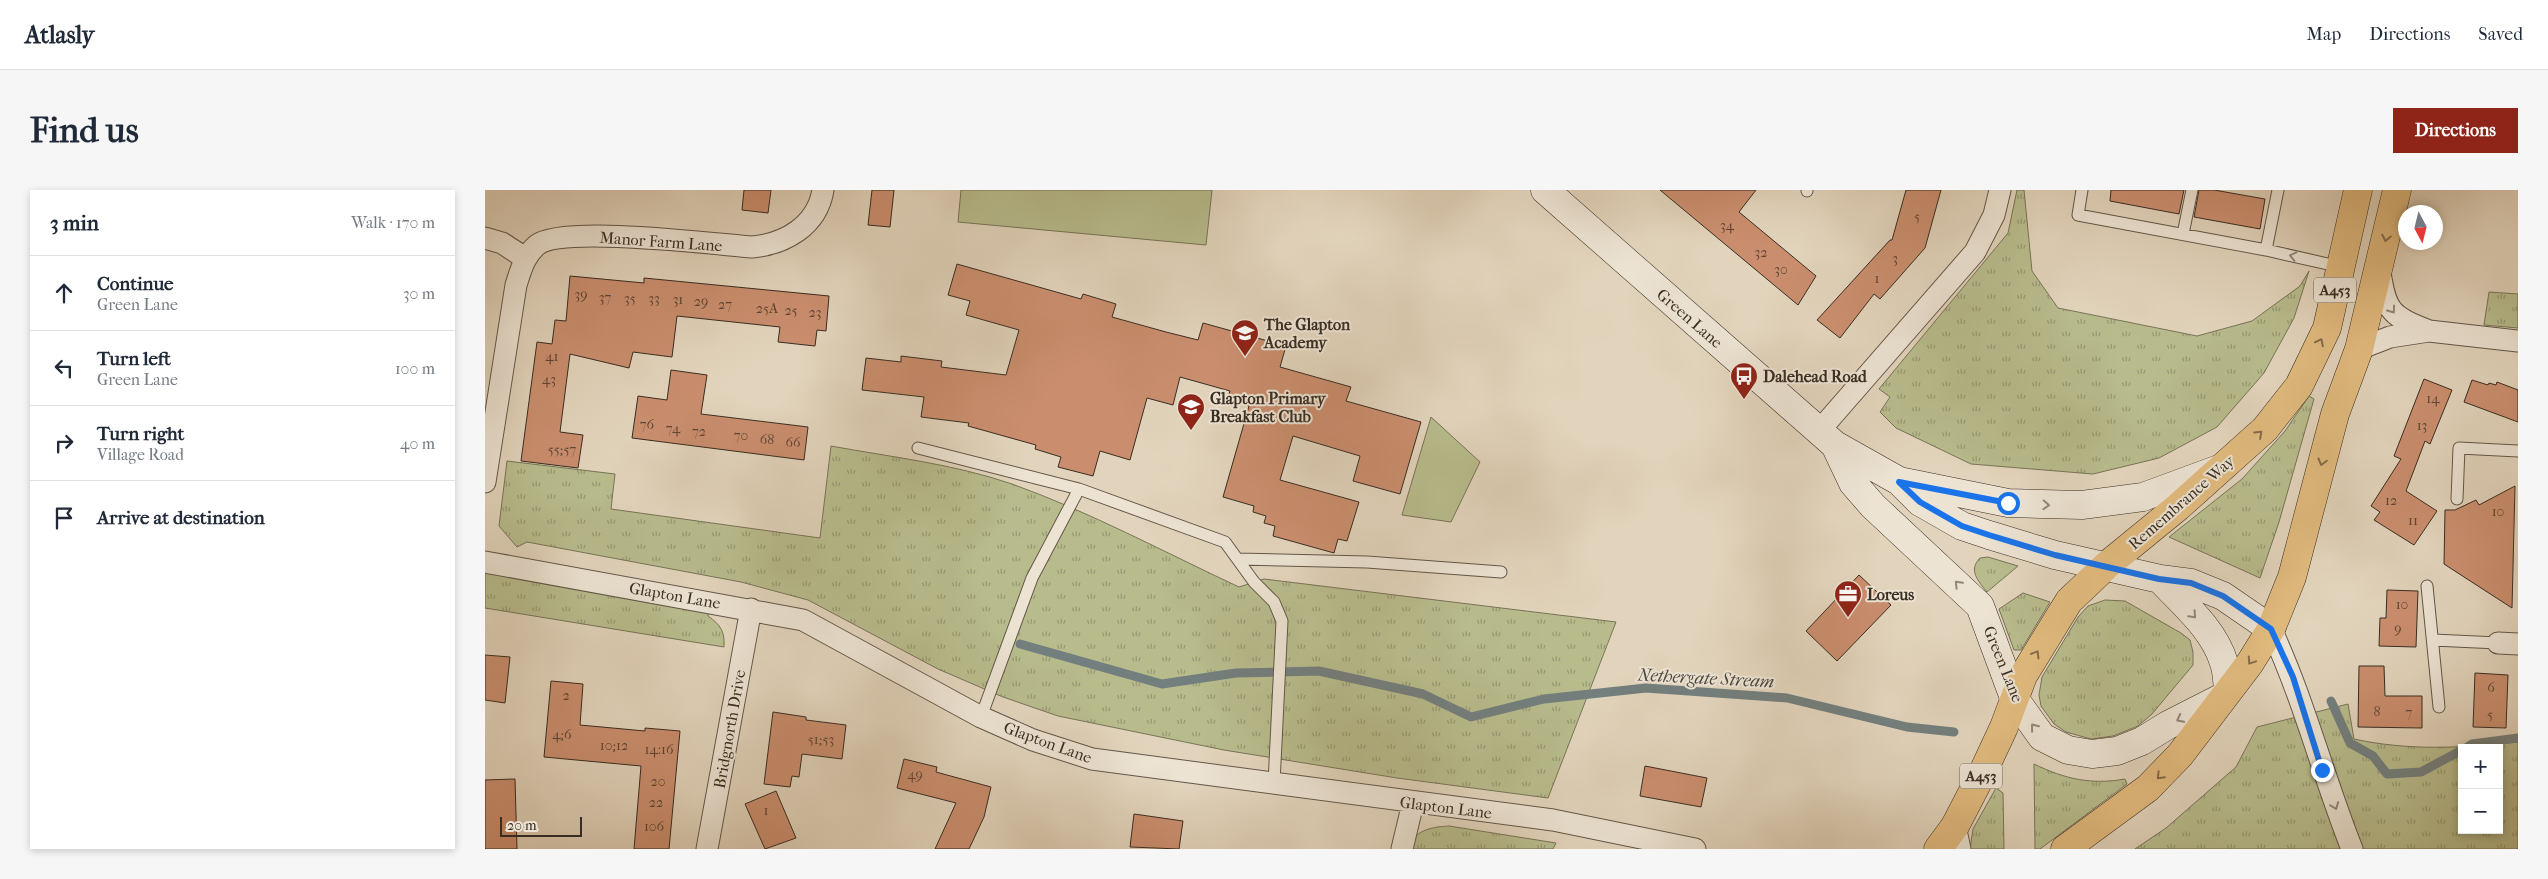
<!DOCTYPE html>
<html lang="en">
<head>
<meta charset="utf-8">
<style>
  body { margin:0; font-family:"IM FELL French Canon",serif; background:#f6f6f7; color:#1f2937 }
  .controls { position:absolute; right:15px; bottom:15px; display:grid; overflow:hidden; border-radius:0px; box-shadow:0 2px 8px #0003 }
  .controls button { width:45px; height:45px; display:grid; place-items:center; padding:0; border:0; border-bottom:1px solid #e0e1e3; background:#fff; color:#1f2937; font:25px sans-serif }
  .compass { position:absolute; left:1913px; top:15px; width:45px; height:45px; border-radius:50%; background:#fff; box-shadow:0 2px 8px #0003; rotate:173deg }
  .scale { position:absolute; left:15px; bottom:12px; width:82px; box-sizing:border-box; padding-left:5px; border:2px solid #392d22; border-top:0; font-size:14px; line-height:18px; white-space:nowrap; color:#392d22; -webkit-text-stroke:4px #ece3d3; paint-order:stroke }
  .stop { position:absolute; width:15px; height:15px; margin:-11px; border:4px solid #1a73e8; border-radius:50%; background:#fff }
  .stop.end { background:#1a73e8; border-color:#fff; box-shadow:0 1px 5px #0008 }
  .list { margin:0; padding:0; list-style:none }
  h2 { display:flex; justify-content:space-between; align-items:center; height:65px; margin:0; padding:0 20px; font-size:21px }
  h2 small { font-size:16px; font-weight:400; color:#747a83 }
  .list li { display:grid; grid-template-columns:32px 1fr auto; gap:15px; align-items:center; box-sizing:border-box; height:75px; padding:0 20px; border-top:1px solid #e0e1e3 }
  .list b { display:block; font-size:19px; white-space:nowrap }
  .list p { margin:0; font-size:16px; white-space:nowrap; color:#747a83 }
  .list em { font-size:16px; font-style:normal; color:#747a83 }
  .icon { flex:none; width:28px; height:28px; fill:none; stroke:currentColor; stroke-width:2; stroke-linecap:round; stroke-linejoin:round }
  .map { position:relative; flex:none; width:2033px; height:659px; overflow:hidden; border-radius:0px }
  header { display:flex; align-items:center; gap:30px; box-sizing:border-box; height:70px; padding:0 25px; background:#fff; border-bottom:1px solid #e0e1e3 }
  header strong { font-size:24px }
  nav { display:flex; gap:28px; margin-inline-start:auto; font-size:18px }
  .intro { display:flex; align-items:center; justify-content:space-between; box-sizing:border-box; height:120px; padding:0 30px }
  h1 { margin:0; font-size:35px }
  .button { padding:12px 22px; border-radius:0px; background:#8f2418; color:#fff; font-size:18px; font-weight:700 }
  main { display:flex; gap:30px; padding:0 30px }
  aside { flex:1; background:#fff; border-radius:0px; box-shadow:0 2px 8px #0003 }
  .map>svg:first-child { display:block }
  .grass { fill:url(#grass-tufts); stroke:#787458; fill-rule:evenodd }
  .park { fill:#b8bc8d; stroke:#787458 }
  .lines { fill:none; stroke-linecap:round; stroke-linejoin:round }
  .stream { stroke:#737f7e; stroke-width:9 }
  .building { fill:#ca8e6e; stroke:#392d22 }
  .lane-casing { stroke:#635748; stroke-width:13 }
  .street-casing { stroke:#635748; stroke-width:23 }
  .secondary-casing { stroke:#392d22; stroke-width:29 }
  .highway-casing { stroke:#392d22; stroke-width:29 }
  .lane { stroke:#ece3d3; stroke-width:11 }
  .street { stroke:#ece3d3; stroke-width:21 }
  .secondary { stroke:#ece3d3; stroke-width:28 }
  .highway { stroke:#e1ba7e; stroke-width:28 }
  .oneway { stroke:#856c4b }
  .oneway2 { stroke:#92887a }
  .route { stroke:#1a73e8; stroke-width:6 }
  .labels { text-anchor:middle; stroke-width:4; stroke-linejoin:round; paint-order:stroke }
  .number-label { font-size:14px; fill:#5d4535 }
  .shield { fill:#ece3d3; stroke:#6f6457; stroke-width:1 }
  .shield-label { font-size:15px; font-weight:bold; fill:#392d22 }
  .street-label { font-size:16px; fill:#392d22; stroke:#ece3d3 }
  .poi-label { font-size:16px; font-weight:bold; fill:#392d22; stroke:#ece3d3; text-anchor:start }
  .water-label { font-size:18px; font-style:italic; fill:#4c4841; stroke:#ece3d3 }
</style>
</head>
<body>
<header>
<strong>Atlasly</strong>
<nav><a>Map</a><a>Directions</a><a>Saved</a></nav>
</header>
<div class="intro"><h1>Find us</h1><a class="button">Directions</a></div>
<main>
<aside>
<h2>3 min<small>Walk · 170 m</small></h2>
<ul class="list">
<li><svg class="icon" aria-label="ahead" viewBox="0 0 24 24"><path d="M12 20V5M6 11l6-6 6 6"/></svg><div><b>Continue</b><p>Green Lane</p></div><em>30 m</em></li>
<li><svg class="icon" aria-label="left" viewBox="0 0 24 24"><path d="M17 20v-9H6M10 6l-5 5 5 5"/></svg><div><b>Turn left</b><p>Green Lane</p></div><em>100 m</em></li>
<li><svg class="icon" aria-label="right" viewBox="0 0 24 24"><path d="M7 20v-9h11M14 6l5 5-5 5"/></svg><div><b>Turn right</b><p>Village Road</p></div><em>40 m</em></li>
<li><svg class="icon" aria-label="arrive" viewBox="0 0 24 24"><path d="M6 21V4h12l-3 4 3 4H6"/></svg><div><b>Arrive at destination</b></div></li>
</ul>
</aside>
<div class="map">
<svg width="2033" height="659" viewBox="0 0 2033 659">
  <defs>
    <pattern id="grass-tufts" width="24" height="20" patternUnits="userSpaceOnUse" patternTransform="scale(1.25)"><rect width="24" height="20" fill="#b8bc8d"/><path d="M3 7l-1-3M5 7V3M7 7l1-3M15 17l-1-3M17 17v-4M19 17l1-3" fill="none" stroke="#979973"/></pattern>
  </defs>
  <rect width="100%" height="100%" fill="#e2d4bc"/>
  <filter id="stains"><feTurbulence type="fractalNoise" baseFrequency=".004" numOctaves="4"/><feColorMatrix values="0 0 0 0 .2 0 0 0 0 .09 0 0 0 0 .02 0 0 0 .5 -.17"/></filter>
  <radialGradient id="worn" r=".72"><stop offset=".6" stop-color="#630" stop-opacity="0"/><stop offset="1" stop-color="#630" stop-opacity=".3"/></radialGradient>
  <path class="grass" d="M1532,0H1539L1547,81L1573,118L1712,146L1767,131L1815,96L1824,81L1809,128L1779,183L1732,237L1674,268L1608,284L1486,274L1411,238L1395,222L1405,207L1394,199L1523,43Z
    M2004,102L2033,104V138L1999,135Z
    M1824,206L1829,209L1794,332L1775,388L1684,347L1757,289L1800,241Z
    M346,256C406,267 469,274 527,294C605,322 679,362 754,397L779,389L1131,432L1063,608L912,588L739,560L573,526L518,507L453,479L323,410L256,392L42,352L32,357L14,336L22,271L130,284L126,319L335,348Z
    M1503,367L1533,376L1502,402C1493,391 1483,380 1495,368Z
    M0,382L224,419L223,426C236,435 240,442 239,457L0,418Z
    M1538,403L1565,412L1536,460H1529L1514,419Z
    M1620,410L1640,411L1696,443L1705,450L1708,462V475L1667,524L1653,536L1628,546L1606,549L1581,542L1569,534L1556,516L1554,505L1557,487L1593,427L1603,416Z
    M1863,514L1869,549C1924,561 1977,558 2033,552V659H1650L1681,638L1751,577L1772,537ZM1977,558H2014V640H1977Z
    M1549,574C1580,589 1606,595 1640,589L1642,594L1555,659H1550Z
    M1511,598L1518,603L1519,659H1485L1488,639Z
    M964,636L1071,653L1068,659H923C929,640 946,637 964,636Z"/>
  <path class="park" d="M476,0H727L721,55L473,32Z
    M946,227L995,272L966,332L917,325Z"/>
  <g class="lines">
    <path class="stream" d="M535,454L677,494L751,483L834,481L938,504L986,527L1059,509L1161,498L1302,508L1422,537L1469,542
      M1846,511L1865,553L1888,566L1902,584L1936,582L1977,560
      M1981,558L1987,554L2033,548"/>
  </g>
  <path class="building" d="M259,0H286L283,23L257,20Z
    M387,0H409L405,37L383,35Z
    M1175,0H1271L1254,22L1331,86L1313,115Z
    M1421,0H1456L1440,58L1395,109L1389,104L1355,148L1332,130L1405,50H1407Z
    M1626,0H1699L1694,24L1625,11Z
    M1714,0H1729L1780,9L1775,39L1709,27Z
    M472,74L596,109L598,104L631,114L627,127L681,142L713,150L718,133L801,156L795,177L866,197L861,211L936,232L915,304L868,291L875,266L808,246L795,290L874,312L862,351L853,349L849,363L788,346L790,336L779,333L781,326L768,322L769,316L738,307L764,216L742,210L745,201L695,187L688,215L662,208L645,270L615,261L608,286L573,277L576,267L550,259L551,255L483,236L484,233L436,227L439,207L377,200L381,168L416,172V166L457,171L456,177L521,185L534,140L481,125L485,111L463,105Z
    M85,86L159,93V88L344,106L341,141L332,140L330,156L293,152L295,137L192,126L187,167L148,162L144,178L85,164L75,242L98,245L93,278L36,271L52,152L67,154L70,130L81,131Z
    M186,180L222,185L216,224L323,237L319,270L147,248L153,206L182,210Z
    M1939,189L1967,200L1945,254L1940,251L1921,301L1952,321L1929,355L1889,330L1895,322L1886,316L1916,269L1909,266Z
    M1987,190L2003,195L2004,193L2011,195L2012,192L2033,200V232L1979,212Z
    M2030,296L2027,418L1959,374L1960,320H1970L1991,310L1994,315Z
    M1374,385L1406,415L1352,471L1321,441Z
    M1902,400L1933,401L1931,457L1894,456L1895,428H1901Z
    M0,465L25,467L20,513L0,510Z
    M1874,476H1899L1900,506H1937V538L1873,537Z
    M1990,483L2023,485L2021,538L1988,537Z
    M66,491L98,494L95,535L160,541V538L195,541L184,659H149L156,576L59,567Z
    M288,522L321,527V530L361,535L357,569L317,564L314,587L307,586L305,597L279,594Z
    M419,569L452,577L451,582L506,597L499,627L484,659H450L471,613L412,598Z
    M1160,576L1222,588L1216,617L1155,606Z
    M30,589L32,659H0V590Z
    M291,601L311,648L280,659L260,614Z
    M649,624L698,631L694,659L645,657Z"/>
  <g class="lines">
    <g class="lane-casing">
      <path id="lane" d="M1597,0L1593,25L1781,60
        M1793,0L1781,60L1856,77
        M1322,1V0
        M1698,44L1707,0
        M433,258L594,299L740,352L769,392L789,412L797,431L789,593
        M1972,309L1974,258L2033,261
        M753,369L882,372L1016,382
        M1942,396L1954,517
        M1948,450L2013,453
        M496,527L547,388L594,299"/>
    </g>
    <g class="street-casing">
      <path id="street" d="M0,48L17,53L40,68
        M1895,82C1901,123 1907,126 1944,141
        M1874,159L1905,147L1944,141L2033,151
        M1334,241L1490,62L1509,25L1515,0
        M0,292L31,95C36,80 39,66 52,55C77,35 229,54 267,57C300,54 332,36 338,0
        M0,372L318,430L496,527L548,550L607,569L1068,630L1210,659
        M1786,439C1819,510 1838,586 1867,659
        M2013,453L2033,454
        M1470,636L1475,659
        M222,659L266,419
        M917,659L928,613"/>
    </g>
    <g class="secondary-casing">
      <path id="secondary" d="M1060,0L1350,255L1414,291L1435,312L1477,336L1504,345L1570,365L1675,389L1706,393L1738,406L1786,439
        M1350,255L1368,293L1388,316L1495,416L1529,508L1557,547L1583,560L1607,564L1632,561L1657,551L1683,535L1738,507
        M1414,291L1523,313L1597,315L1658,307L1734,279
        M1675,389C1698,414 1729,439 1739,473C1742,481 1742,491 1743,500"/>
    </g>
    <g class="highway-casing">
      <path id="highway" d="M1453,659L1470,636L1498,582L1519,537L1538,486L1584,411L1622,375L1693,317L1780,239L1814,196L1842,138L1873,0
        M1580,659L1663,598L1695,565L1765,473L1786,439L1807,387L1850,224L1874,159L1912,0"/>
    </g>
    <use href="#lane" class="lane"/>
    <use href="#street" class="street"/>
    <use href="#secondary" class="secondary"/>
    <use href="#highway" class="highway"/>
  </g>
  <defs><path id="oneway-chevron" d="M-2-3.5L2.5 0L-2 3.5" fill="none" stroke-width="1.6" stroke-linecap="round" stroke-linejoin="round" transform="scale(1.25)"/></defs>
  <g class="oneway">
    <use href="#oneway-chevron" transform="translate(1901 48) rotate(102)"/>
    <use href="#oneway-chevron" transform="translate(1835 152) rotate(-64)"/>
    <use href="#oneway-chevron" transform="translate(1774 244) rotate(-43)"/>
    <use href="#oneway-chevron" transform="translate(1837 272) rotate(105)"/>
    <use href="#oneway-chevron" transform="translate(1551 464) rotate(-59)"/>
    <use href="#oneway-chevron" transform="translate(1766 471) rotate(124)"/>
    <use href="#oneway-chevron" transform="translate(1675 586) rotate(134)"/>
  </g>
  <g class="oneway2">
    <use href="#oneway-chevron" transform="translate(1808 66) rotate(-167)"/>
    <use href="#oneway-chevron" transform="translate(1907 120) rotate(54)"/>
    <use href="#oneway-chevron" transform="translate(1561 315) rotate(3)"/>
    <use href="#oneway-chevron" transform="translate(1473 394) rotate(-134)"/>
    <use href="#oneway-chevron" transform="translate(1708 425) rotate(47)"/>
    <use href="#oneway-chevron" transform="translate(1695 529) rotate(153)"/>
    <use href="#oneway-chevron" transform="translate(1549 537) rotate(-128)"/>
    <use href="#oneway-chevron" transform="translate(1850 616) rotate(69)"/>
  </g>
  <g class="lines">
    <path class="route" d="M1523,313L1414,292L1435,312L1477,336L1504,345L1570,365L1674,389L1706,393L1738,406L1786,439L1808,487L1837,580"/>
  </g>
  <defs>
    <g id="school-pin" transform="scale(1.4375)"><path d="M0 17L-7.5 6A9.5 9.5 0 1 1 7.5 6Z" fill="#8f2418" stroke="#ece3d3"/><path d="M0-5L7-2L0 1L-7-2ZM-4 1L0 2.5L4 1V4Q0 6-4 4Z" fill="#fff"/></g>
    <g id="bus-pin" transform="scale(1.4375)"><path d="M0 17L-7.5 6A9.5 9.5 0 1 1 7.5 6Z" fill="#8f2418" stroke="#ece3d3"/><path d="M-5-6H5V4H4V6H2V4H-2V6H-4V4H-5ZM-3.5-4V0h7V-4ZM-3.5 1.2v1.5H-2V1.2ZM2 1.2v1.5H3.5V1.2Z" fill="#fff"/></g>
    <g id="office-pin" transform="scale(1.4375)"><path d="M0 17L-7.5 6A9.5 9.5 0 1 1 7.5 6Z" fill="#8f2418" stroke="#ece3d3"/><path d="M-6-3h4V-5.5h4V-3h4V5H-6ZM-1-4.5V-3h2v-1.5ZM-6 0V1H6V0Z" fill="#fff"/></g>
  </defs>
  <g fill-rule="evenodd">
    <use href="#school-pin" x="760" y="143"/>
    <use href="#bus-pin" x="1259" y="186"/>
    <use href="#school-pin" x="706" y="217"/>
    <use href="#office-pin" x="1363" y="404"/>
  </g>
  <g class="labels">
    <g class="number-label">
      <text x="1432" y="31">5</text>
      <text x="1242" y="40">34</text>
      <text x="1276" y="67">32</text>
      <text x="1410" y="73">3</text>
      <text x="1296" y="84">30</text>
      <text x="1392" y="93">1</text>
      <text x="96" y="109">39</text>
      <text x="120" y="112">37</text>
      <text x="145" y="113">35</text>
      <text x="169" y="113">33</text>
      <text x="193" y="114">31</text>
      <text x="216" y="116">29</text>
      <text x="240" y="119">27</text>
      <text x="282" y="123">25A</text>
      <text x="306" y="125">25</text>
      <text x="330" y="127">23</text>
      <text x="67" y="171">41</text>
      <text x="64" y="194">43</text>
      <text x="1948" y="213">14</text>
      <text x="162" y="239">76</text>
      <text x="1937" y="240">13</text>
      <text x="188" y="243">74</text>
      <text x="214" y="246">72</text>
      <text x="256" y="250">70</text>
      <text x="282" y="254">68</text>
      <text x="308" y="257">66</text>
      <text x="77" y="264">55;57</text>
      <text x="1906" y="315">12</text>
      <text x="2013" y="326">10</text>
      <text x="1928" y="335">11</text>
      <text x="1917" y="419">10</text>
      <text x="1913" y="443">9</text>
      <text x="2006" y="502">6</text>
      <text x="81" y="510">2</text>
      <text x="1892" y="526">8</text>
      <text x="1924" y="527">7</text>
      <text x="2005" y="529">5</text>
      <text x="77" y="549">4;6</text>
      <text x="336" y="554">51;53</text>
      <text x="129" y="560">10;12</text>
      <text x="174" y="564">14:16</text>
      <text x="430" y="589">49</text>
      <text x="173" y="596">20</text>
      <text x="171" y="617">22</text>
      <text x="281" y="625">1</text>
      <text x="169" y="641">106</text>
    </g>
    <g class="shield">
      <rect x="1829" y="87.5" width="42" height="25" rx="4"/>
      <rect x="1475" y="573.5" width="42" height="25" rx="4"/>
    </g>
    <g class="shield-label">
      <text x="1850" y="105">A453</text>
      <text x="1496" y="591">A453</text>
    </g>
    <g class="street-label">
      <text transform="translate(176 51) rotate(4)" y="6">Manor Farm Lane</text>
      <text transform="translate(1205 128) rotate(41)" y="6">Green Lane</text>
      <text transform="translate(1696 312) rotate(-41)" y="6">Remembrance Way</text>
      <text transform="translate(190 405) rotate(10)" y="6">Glapton Lane</text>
      <text transform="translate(1519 474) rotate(68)" y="6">Green Lane</text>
      <text transform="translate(244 539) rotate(-80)" y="6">Bridgnorth Drive</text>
      <text transform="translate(563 552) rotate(20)" y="6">Glapton Lane</text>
      <text transform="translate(961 617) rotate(7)" y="6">Glapton Lane</text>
    </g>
    <g class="poi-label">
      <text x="779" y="140">The Glapton<tspan x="779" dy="18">Academy</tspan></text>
      <text x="1278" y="192">Dalehead Road</text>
      <text x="725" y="214">Glapton Primary<tspan x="725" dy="18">Breakfast Club</tspan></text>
      <text x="1382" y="410">Loreus</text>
    </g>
    <g class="water-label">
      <text transform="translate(1221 488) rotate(3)" y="6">Nethergate Stream</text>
    </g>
  </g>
  <rect width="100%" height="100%" filter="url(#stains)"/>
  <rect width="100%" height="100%" fill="url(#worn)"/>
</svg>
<div class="controls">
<button>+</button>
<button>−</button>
</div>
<svg class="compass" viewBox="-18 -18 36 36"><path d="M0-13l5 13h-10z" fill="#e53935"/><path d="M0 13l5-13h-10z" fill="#747a83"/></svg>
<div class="scale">20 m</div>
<div class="stop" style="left:1523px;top:313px"></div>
<div class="stop end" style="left:1837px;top:580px"></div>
</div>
</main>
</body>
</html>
